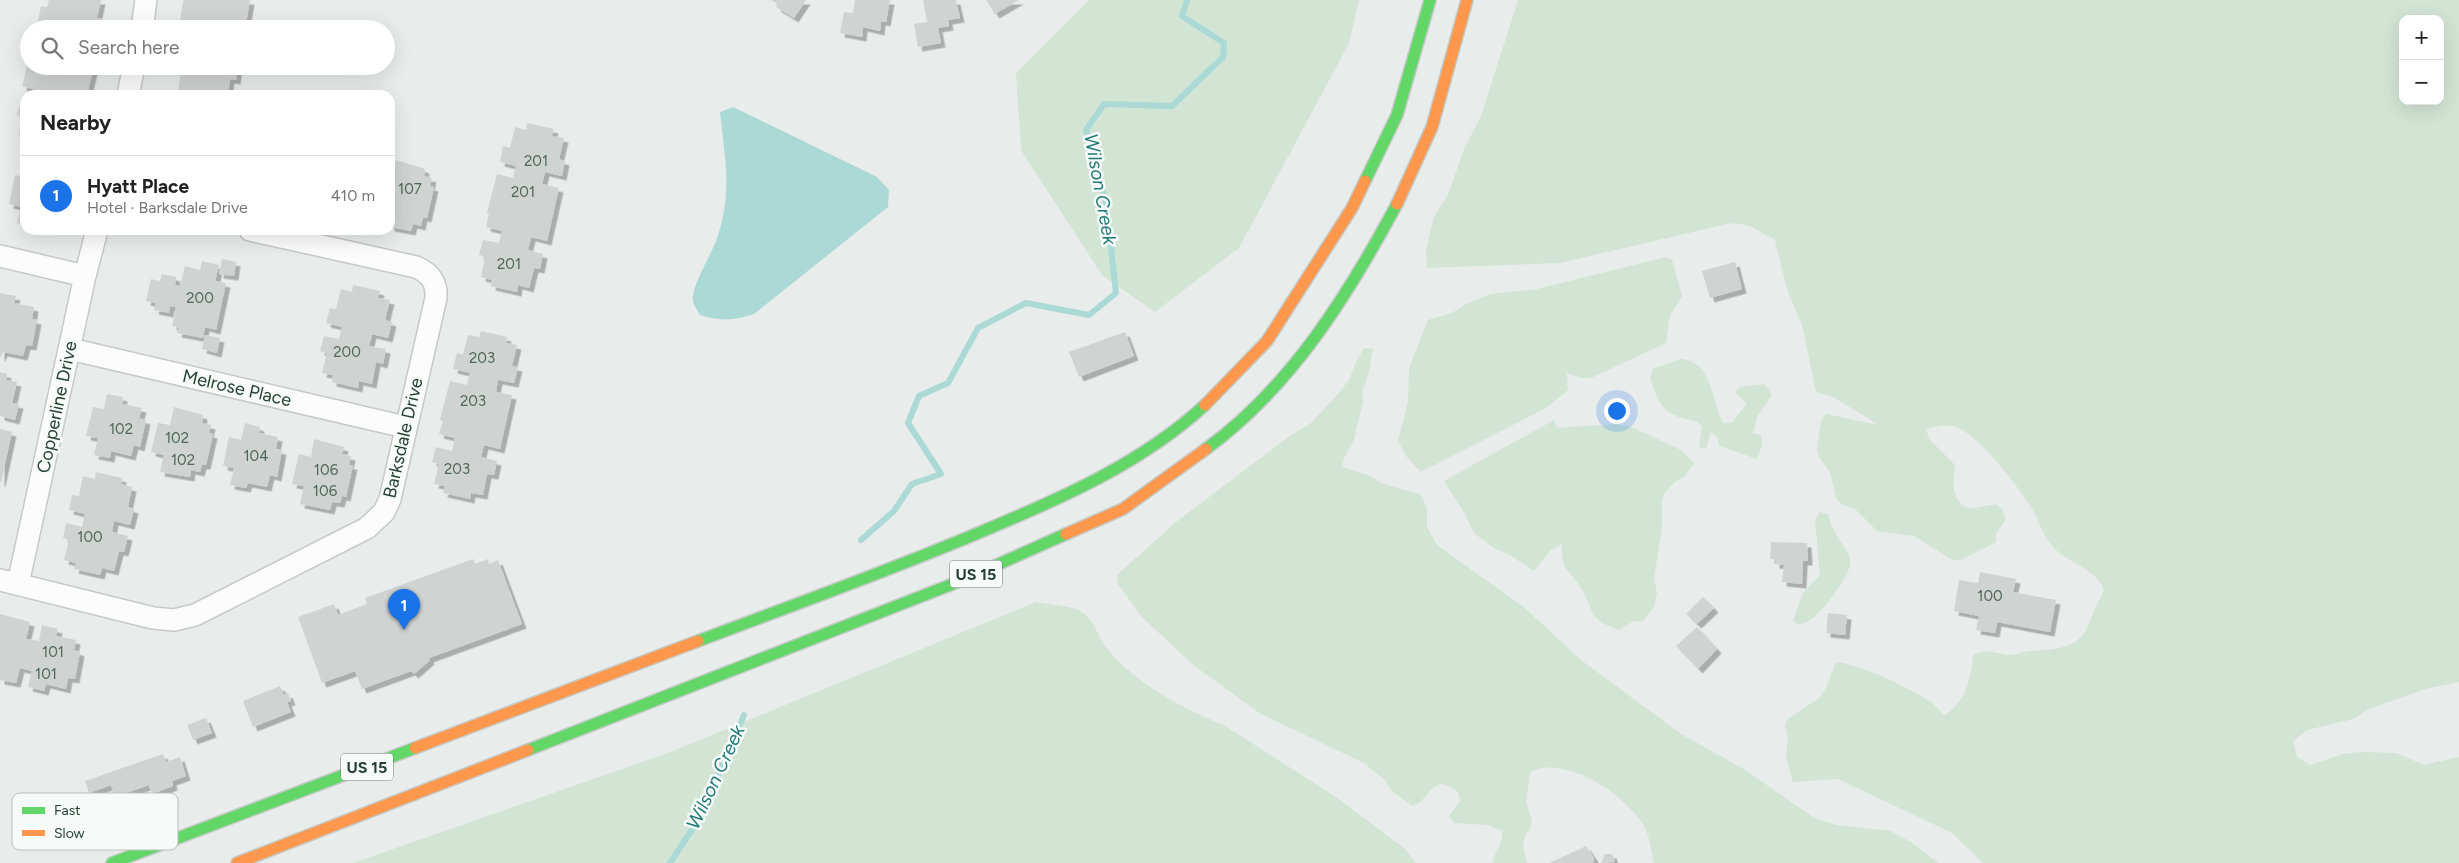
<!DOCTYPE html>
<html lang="en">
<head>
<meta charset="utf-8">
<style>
  body { margin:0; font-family:Figtree,sans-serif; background:#f2f2f2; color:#222 }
  .controls { position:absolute; right:15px; top:15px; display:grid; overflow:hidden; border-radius:10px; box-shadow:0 5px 20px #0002 }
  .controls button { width:45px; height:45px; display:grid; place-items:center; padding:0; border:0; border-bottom:1px solid #e0e0e0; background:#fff; color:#222; font:25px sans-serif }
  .you { position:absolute; left:1616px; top:410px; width:18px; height:18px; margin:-12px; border:4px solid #fff; border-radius:50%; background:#1a73e8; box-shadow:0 0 0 8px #1a73e833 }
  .badge { display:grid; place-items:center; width:32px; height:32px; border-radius:50%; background:#1a73e8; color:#fff; font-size:16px; font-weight:700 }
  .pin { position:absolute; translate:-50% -41px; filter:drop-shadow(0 1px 2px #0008) }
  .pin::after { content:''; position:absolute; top:26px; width:18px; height:15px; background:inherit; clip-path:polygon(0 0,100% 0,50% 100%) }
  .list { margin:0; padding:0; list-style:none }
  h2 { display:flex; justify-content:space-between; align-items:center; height:65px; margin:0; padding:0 20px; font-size:21px }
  h2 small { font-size:16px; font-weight:400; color:#767676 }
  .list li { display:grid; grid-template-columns:32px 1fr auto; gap:15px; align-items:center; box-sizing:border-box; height:80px; padding:0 20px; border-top:1px solid #e0e0e0 }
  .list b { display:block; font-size:19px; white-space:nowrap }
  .list p { margin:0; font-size:16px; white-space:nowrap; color:#767676 }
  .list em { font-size:16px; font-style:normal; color:#767676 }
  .icon { flex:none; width:28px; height:28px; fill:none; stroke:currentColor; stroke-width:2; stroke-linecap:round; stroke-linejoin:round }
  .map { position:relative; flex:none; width:2459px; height:863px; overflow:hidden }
  .search { position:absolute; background:#fff; box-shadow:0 5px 20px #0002; left:20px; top:20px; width:375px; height:55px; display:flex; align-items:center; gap:12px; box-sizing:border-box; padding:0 18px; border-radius:28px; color:#767676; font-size:19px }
  .panel { position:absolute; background:#fff; box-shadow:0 5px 20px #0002; left:20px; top:90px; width:375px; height:145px; border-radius:15px }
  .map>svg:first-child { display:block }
  .green { fill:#d2e4d4; fill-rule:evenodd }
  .water { fill:#aad9d6 }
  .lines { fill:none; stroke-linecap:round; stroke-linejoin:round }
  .stream { stroke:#aad9d6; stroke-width:6 }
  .building { fill:#cfd3d1; filter:url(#shadow) }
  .street-casing { stroke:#c5c9c7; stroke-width:24 }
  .fast-casing { stroke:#c3cac7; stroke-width:14 }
  .slow-casing { stroke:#c3cac7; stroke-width:14 }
  .street { stroke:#fcfcfc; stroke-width:21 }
  .fast { stroke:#63d668; stroke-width:11 }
  .slow { stroke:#ff974d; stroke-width:11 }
  .labels { text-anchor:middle; stroke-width:5; stroke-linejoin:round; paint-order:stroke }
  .number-label { font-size:15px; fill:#50665b }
  .shield { fill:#f6faf8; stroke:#64786e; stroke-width:1 }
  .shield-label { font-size:16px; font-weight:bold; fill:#254033 }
  .street-label { font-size:18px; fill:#254033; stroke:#f6faf8 }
  .water-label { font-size:19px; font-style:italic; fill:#207b77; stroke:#f6faf8 }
  .key { fill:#f6faf8; stroke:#b7c2bd; stroke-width:1 }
  .key-label { font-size:14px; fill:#254033 }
</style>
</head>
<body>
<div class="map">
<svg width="2459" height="863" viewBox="0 0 2459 863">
  <defs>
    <filter id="shadow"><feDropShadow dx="4.5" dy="4.5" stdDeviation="0" flood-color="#0004"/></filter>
  </defs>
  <rect width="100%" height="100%" fill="#e8ecea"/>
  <path class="green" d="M1089,0H1359L1349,43L1239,248L1155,312L1102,275L1021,150L1016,73Z
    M1518,0H2459V682L2425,689L2367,710L2353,719L2307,730L2293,741L2297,757L2310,765L2343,754L2361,752L2396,753L2424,765L2459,757V863H1983L1952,833L1838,779L1793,782L1786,757L1788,738L1785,725L1789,718L1818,699L1825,690L1836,662C1860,664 1910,688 1931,702C1936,705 1940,712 1944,716C1965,702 1971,680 1973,656C1984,648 1994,653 2006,655C2016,656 2023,651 2032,651C2092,648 2080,635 2104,591C2099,571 2071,564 2056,550C2045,539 2041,527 2035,514C2023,492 1977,430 1952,426C1945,424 1933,427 1926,429L1929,439L1956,466C1951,480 1952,508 1973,508C1981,508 1989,504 1997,505L2002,509L2006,519L1996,534V542L1961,560H1952L1914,536L1877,531L1855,509L1841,504L1836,498L1830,472L1819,457L1817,448L1821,421L1826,414L1879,425L1833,397L1816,392L1802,325L1787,289L1775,240L1752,227L1736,223L1727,224L1560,263L1427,268L1426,249L1434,217L1448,194L1465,147L1481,116ZM2403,19H2440V101H2403Z
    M1666,257L1672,260L1682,296L1670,315L1666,343L1591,378H1582L1567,373L1568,390L1546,408L1421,472L1406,456L1398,441L1408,402L1409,368L1428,320L1452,313L1466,304L1490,294L1537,289Z
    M1364,348L1373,349L1368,376L1362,392L1363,401L1354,440L1344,458L1342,467L1371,476L1381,483L1420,494L1427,508V527L1437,545L1525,608L1581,660L1681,734L1747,771L1814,818L1836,825L1890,831L1911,842L1938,863H1654C1651,851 1650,837 1644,826C1626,795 1565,754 1530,772L1526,802L1532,820L1530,829L1525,835L1523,845L1527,863H1493C1494,851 1504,843 1502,831L1488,825L1454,823L1449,816L1460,801L1458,792C1429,771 1434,798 1412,806L1391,790L1385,780L1364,763L1261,714L1193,665L1142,617L1118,584L1117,575L1176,522L1290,436L1311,423L1340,392L1350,378L1355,364Z
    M1680,359C1713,360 1711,402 1724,424L1732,422L1747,404L1735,392L1740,387L1764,384L1769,389L1772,395L1757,417L1753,433L1761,435L1762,445L1757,459L1719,446L1717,437L1711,432L1706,449L1699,447L1702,427C1697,420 1694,421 1686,419C1660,413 1658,400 1650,378L1653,369Z
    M1554,420L1557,428L1616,424L1634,428L1681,450L1694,463L1684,477L1677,480L1665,492L1662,500V529L1654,578L1657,593L1654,607L1643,621H1634L1619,630C1584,618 1596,609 1579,585C1564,564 1562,571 1562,544L1550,551L1534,571L1510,555L1494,548L1475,534L1463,511L1444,481Z
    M1820,512L1828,514C1833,536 1843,541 1850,558C1855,571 1823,610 1812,619C1809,621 1803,623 1798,625L1793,620L1803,593L1820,575L1815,520Z
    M1036,602C1049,605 1066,605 1078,610C1093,616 1099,639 1108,650C1137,684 1183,709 1224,725L1337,798L1405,849L1416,863H353L668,753Z"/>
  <path class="water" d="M733,107L877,177L889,190L888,207L754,314C734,321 720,321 700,315C698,311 694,306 693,301C691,287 711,255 716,241C733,195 725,159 720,112Z"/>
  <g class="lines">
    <path class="stream" d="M861,540L894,511L912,484L941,474L908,423L919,396L948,383L978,328L1026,303L1089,315L1116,293L1106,202L1086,130L1104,104L1172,106L1223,57L1224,43L1182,16L1187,0
      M670,863L699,819L744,715"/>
  </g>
  <path class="building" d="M49,0H101L97,18L103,19L101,29H53L54,25L38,21L41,6L47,7Z
    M185,0H250L245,29L179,28L183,1Z
    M771,0H806L794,18L776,7L778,4Z
    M855,0H890L886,22L881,21L880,31L863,27L862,37L840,33L844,12L853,13Z
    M923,0H956L960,18L948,20L949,26L938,28L941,43L918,47L914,24L927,22Z
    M986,0H1019L995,14Z
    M28,62L29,66H94L87,95H38L39,91L22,86Z
    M175,66H238L236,80L230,79L228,95H189L178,92L181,72L174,70Z
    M21,100H25V138L19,136L23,116L17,115Z
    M527,123L554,129L552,136L564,138L559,159L565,161L562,176L545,172L542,184L559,188L547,241L531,237L528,250L543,254L540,269L534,268L529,288L518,285L517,292L491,286L492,280L481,277L485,257L479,255L483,240L499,243L502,231L486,227L489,214L487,213L497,174L513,178L516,166L500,162L503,146L510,148L515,127L526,130Z
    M396,160L425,169L424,176L432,178L430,186L434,187L427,218L423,217L421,226L413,224L411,231L390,227V178H392Z
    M15,175L25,177V225L17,223L21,207L9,204Z
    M222,259L236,262L234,276L219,274Z
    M202,261L219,265L215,281L226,283L216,330L205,327L203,338L177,333L179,327L172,326L176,307L170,306L169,313L154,310L156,303L146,301L151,279L160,281L162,274L176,277L175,285L180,286L185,266L200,270Z
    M1735,262L1742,289L1710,298L1702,271Z
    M353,285L380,291L378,298L390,300L385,320L392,322L388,338L372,334L369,346L386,349L383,364L376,362L372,384L359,381L358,388L332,382L333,375L322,373L327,353L320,351L324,336L339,339L342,327L326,323L330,308L336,309L341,289L352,292Z
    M0,293L16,296L14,303L34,307L32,319L37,320L32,346L26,345L23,356L3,352L0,358Z
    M481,331L507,337L506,343L517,345L512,366L518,367L514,383L498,380L496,392L512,395L500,449L484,445L481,457L497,461L494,475L487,474L483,495L471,493L470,499L443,493L445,486L434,484L439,464L432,462L436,447L452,451L455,438L439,434L443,421L440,420L450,381L467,385L470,373L453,369L457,353L463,355L468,335L479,337Z
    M1125,332L1134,356L1079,377L1069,352Z
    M205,335L220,338L217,353L202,349Z
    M0,372L7,374L6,380L17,382L12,403L19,404L15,420L0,416Z
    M107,394L123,397L122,404L142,408L139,418L146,420L140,447L134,445L131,456L111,451L110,458L94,455L98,438L86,436L93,407L104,409Z
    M174,407L203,415L202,423L211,425L209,433L213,434L206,465H202L200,472L191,470L190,477L160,472L164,455L151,452L158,423L170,425Z
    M245,423L260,427L259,433L278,437L276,449L282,450L277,477L270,475L267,487L248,483L246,488L230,485L234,468L223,466L229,437L241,440Z
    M0,429L12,432L1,482H0Z
    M314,439L344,447L342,454L351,456L349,465H353L346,497L342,496L340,503L332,502L330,510L300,504L304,486L292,484L299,454L311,457Z
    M96,472L122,478L121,484L132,487L128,507L134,509L130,525L114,521L112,532L128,536L124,552L119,551L114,571L102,568L100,575L74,569L76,563L64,560L69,540L63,538L66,523L82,527L85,514L69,510L72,495L79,496L83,476L95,479Z
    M1771,542L1807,543L1808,561H1803L1802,584L1782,582L1784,565L1775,564V559H1770Z
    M473,559L475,564L488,559L489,564L498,560L522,624L429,658L430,660L414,674L411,671L362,689L355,671L322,683L298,617L334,604L338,615L367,604L365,598Z
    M1980,572L2016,579L2013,592L2056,600L2050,632L1997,622L1995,633L1976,630L1979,616L1954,611L1959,580L1978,583Z
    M1703,597L1714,608L1697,624L1686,614Z
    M1828,613L1847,615L1845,635L1826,633Z
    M0,614L30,622L26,639L39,641L42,625L58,629L56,636L76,640L74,650L80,652L75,679L68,678L66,689L46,684L44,691L28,687L32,671L20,668L16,683L0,680Z
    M1697,627L1717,649L1698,669L1676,646Z
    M280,686L284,695L288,693L291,701L287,702L291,712L253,727L243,701Z
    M206,718L212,733L193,740L187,725Z
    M163,754L166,762L180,757L186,776L172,781L173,786L152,794L149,785L115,797L111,785L89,793L85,781Z
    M1586,846L1594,858L1593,863H1550Z
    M1605,854H1612L1615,862L1601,863Z"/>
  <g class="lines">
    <g class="street-casing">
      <path id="street" d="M142,29L146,0
        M128,95L134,66
        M0,256L85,276
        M70,349L405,427
        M0,580L153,618L174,620L195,615L367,528L384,512L390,499L436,298C437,282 430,273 416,267L250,230
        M18,584L85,276L97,230"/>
    </g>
    <g class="fast-casing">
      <path id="fast" d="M1365,181L1397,115L1430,0
        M1206,449C1291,387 1348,295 1397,204
        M698,641C793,605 889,571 983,531C1062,498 1142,463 1205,405
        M528,750L963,580L1066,534
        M112,863L415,748"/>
    </g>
    <g class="slow-casing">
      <path id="slow" d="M1397,204L1432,127L1467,0
        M1205,405L1267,341L1352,208L1365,181
        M1066,534L1123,509L1206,449
        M415,748L698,641
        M237,863L528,750"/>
    </g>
    <use href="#street" class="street"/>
    <use href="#fast" class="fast"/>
    <use href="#slow" class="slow"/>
  </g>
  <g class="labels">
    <g class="number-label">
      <text x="536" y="166">201</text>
      <text x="410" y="194">107</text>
      <text x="523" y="197">201</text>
      <text x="509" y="269">201</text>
      <text x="200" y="303">200</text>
      <text x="347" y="357">200</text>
      <text x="482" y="363">203</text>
      <text x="473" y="406">203</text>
      <text x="121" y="434">102</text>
      <text x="177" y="443">102</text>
      <text x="256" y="461">104</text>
      <text x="183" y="465">102</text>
      <text x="457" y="474">203</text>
      <text x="326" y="475">106</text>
      <text x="325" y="496">106</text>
      <text x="90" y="542">100</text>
      <text x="1990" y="601">100</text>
      <text x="53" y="657">101</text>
      <text x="46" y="679">101</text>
    </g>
    <g class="shield">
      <rect x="950" y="560.5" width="52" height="27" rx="4"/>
      <rect x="341" y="753.5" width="52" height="27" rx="4"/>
    </g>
    <g class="shield-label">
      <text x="976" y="580">US 15</text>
      <text x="367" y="773">US 15</text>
    </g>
    <g class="street-label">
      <text transform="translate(237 388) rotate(13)" y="6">Melrose Place</text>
      <text transform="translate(57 407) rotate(-78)" y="6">Copperline Drive</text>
      <text transform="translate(403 438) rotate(-77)" y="6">Barksdale Drive</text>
    </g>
    <g class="water-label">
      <text transform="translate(1101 189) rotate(80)" y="7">Wilson Creek</text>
      <text transform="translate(715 777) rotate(-65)" y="7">Wilson Creek</text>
    </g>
  </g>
  <rect x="12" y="793" width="166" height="57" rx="8" class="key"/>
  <rect x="22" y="807" width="23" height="7" fill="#63d668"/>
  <rect x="22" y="830" width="23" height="6" fill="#ff974d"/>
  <g class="key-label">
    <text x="54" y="815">Fast</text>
    <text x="54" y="838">Slow</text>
  </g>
</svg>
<div class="controls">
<button>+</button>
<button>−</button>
</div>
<div class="you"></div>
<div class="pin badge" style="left:404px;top:630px">1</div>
<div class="search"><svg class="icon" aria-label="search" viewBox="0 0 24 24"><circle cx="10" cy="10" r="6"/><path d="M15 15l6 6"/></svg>Search here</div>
<section class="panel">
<h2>Nearby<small></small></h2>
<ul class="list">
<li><span class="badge">1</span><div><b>Hyatt Place</b><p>Hotel · Barksdale Drive</p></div><em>410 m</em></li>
</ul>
</section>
</div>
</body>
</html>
